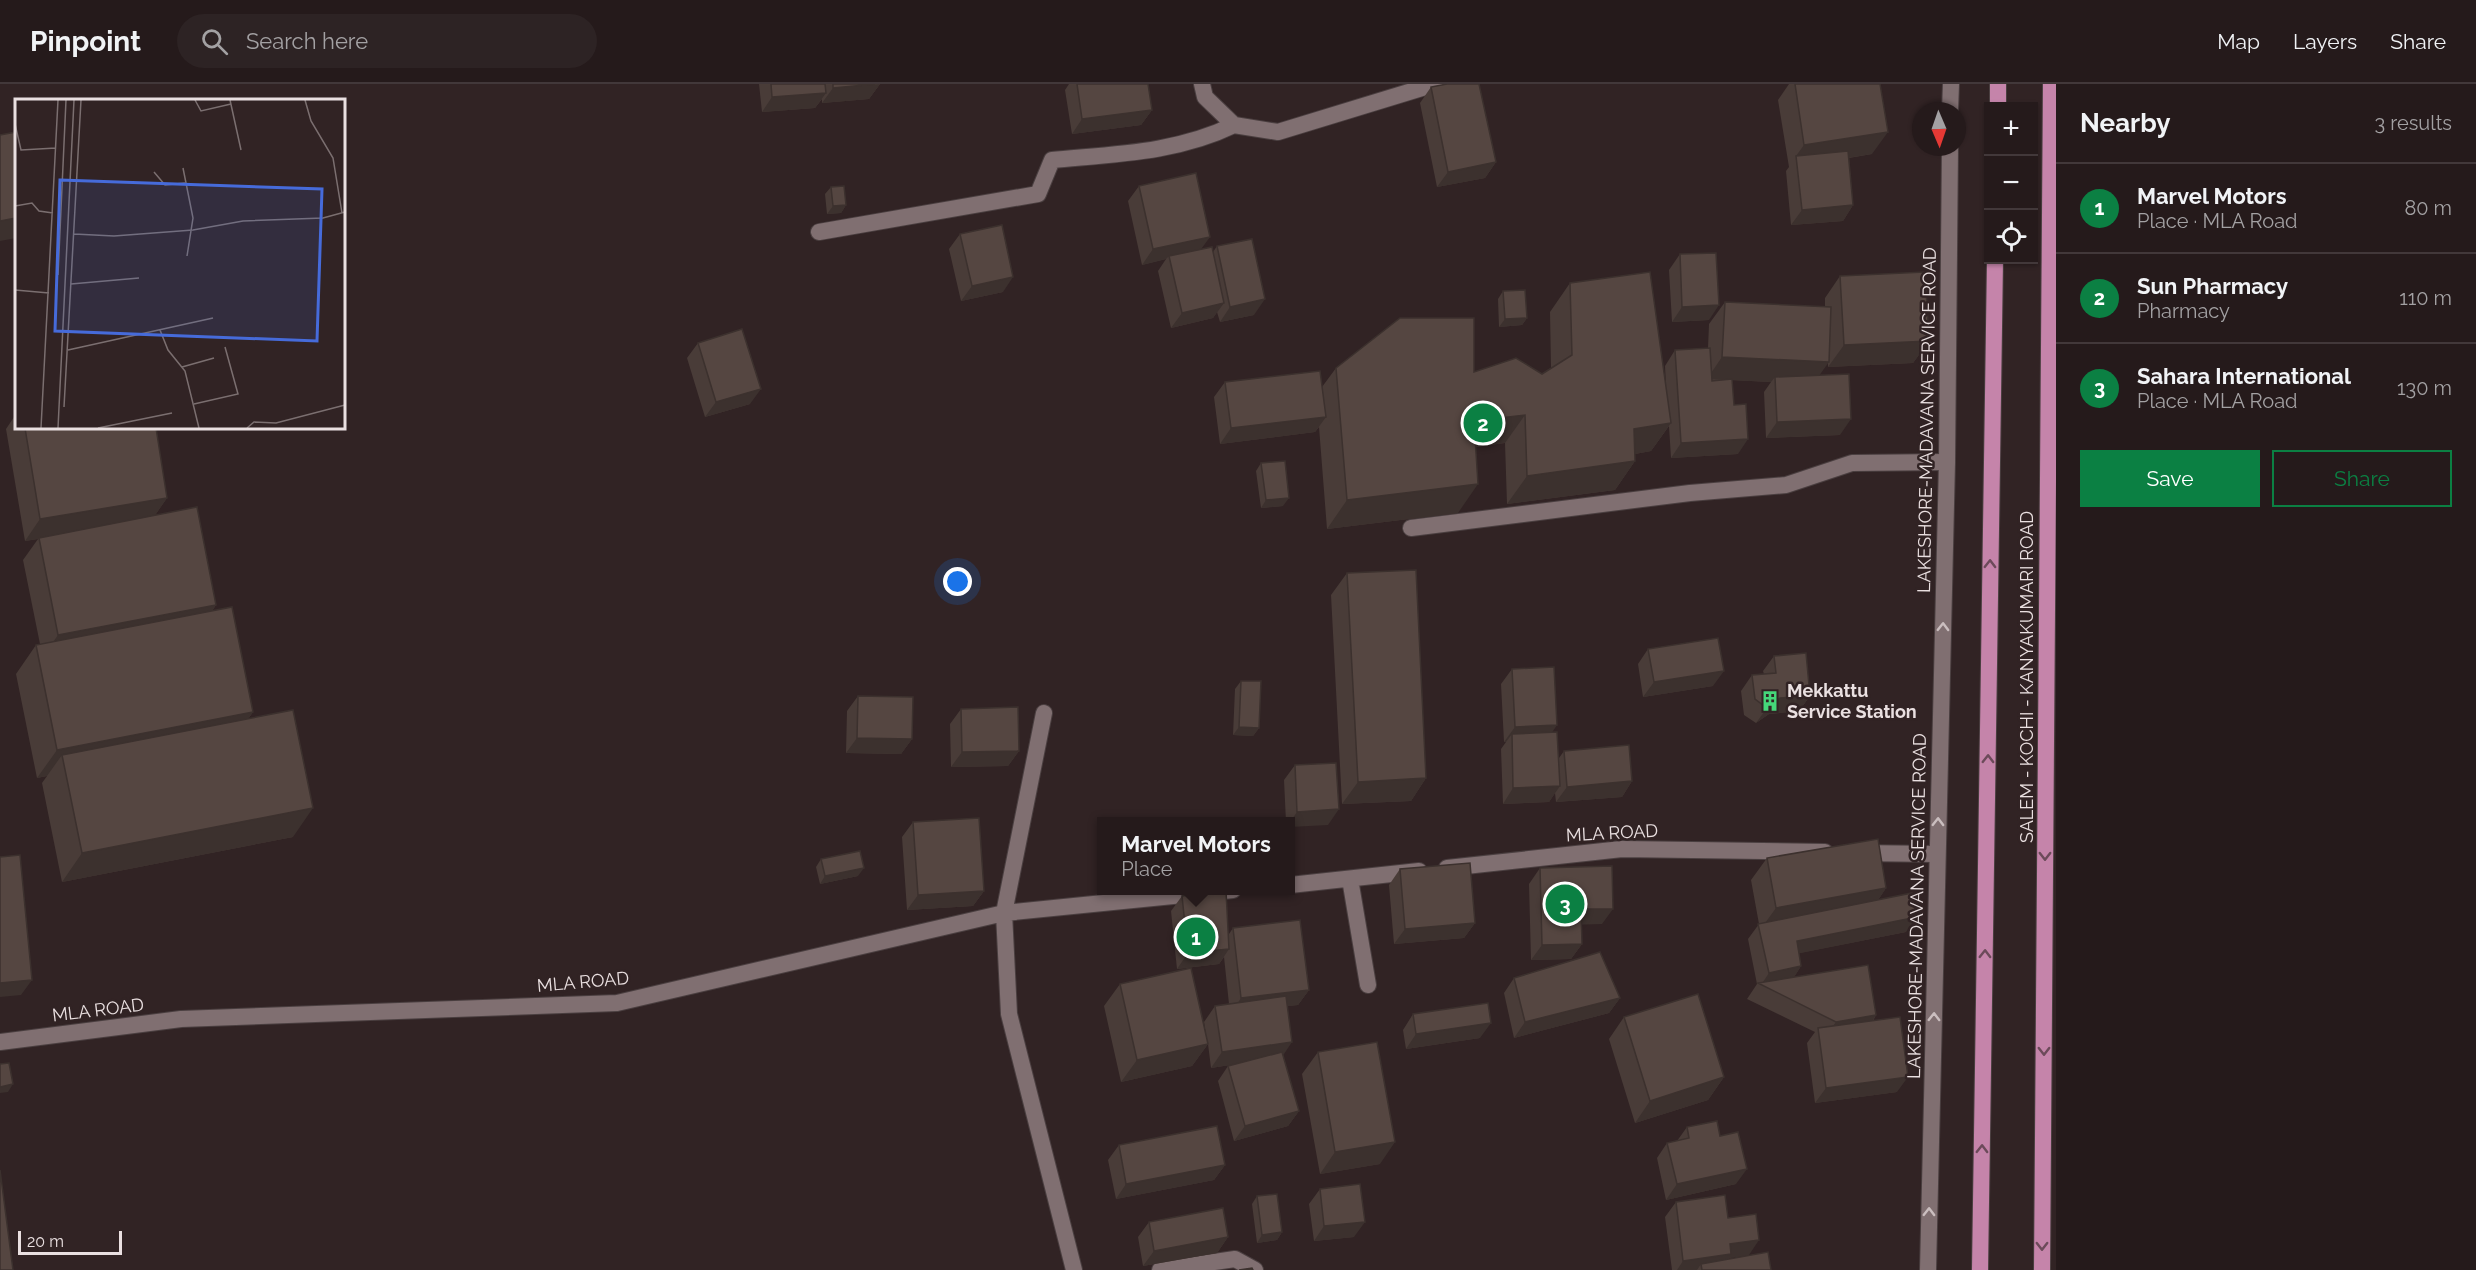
<!DOCTYPE html>
<html lang="en">
<head>
<meta charset="utf-8">
<style>
  body { margin:0; font-family:Raleway,sans-serif; background:#2d2324; color:#f1f3f6 }
  .controls { position:absolute; right:18px; top:18px; display:grid; overflow:hidden; border-radius:0px; box-shadow:0 2px 4px #0004 }
  .controls button { width:54px; height:54px; display:grid; place-items:center; padding:0; border:0; border-bottom:2px solid #42383a; background:#251a1b; color:#f1f3f6; font:30px sans-serif }
  .compass { position:absolute; left:1912px; top:18px; width:54px; height:54px; border-radius:50%; background:#251a1b; box-shadow:0 2px 4px #0004; rotate:178deg }
  .scale { position:absolute; left:18px; bottom:15px; width:104px; box-sizing:border-box; padding-left:6px; border:3px solid #eae0e1; border-top:0; font-size:16px; line-height:21px; white-space:nowrap; color:#eae0e1; -webkit-text-stroke:4px #312324; paint-order:stroke }
  .you { position:absolute; left:958px; top:498px; width:21px; height:21px; margin:-15px; border:4px solid #fff; border-radius:50%; background:#1a73e8; box-shadow:0 0 0 9px #1a73e833 }
  .badge { display:grid; place-items:center; width:39px; height:39px; border-radius:50%; background:#0b8043; color:#fff; font-size:20px; font-weight:700 }
  .pin { position:absolute; translate:-50% -50%; border:3px solid #fff; box-shadow:0 2px 6px #0006 }
  .popup { position:absolute; left:1097px; top:733px; width:198px; height:78px; box-sizing:border-box; display:grid; place-content:center; border-radius:0px; background:#251a1b; filter:drop-shadow(0 2px 4px #0005); font-size:20px; white-space:nowrap; color:#a3a1a3 }
  .popup b { font-size:22px; color:#f1f3f6 }
  .popup::after { content:''; position:absolute; left:50%; top:100%; margin-left:-12px; border:12px solid transparent; border-top-color:#251a1b }
  .list { margin:0; padding:0; list-style:none }
  h2 { display:flex; justify-content:space-between; align-items:center; height:78px; margin:0; padding:0 24px; font-size:26px }
  h2 small { font-size:20px; font-weight:400; color:#a3a1a3 }
  .list li { display:grid; grid-template-columns:39px 1fr auto; gap:18px; align-items:center; box-sizing:border-box; height:90px; padding:0 24px; border-top:2px solid #42383a }
  .list b { display:block; font-size:22px; white-space:nowrap }
  .list p { margin:0; font-size:20px; white-space:nowrap; color:#a3a1a3 }
  .list em { font-size:20px; font-style:normal; color:#a3a1a3 }
  .actions { display:flex; gap:12px; padding:18px 24px }
  .actions a { flex:1; padding:14px 0; border:2px solid #0b8043; border-radius:0px; text-align:center; font-size:21px; color:#0b8043 }
  .actions .main { background:#0b8043; color:#fff }
  .icon { flex:none; width:33px; height:33px; fill:none; stroke:currentColor; stroke-width:2; stroke-linecap:round; stroke-linejoin:round }
  .map { position:relative; flex:none; width:2056px; height:1186px; overflow:hidden }
  header { display:flex; align-items:center; gap:36px; box-sizing:border-box; height:84px; padding:0 30px; background:#251a1b; border-bottom:2px solid #42383a }
  header strong { font-size:28px }
  nav { display:flex; gap:33px; margin-inline-start:auto; font-size:21px }
  .search { width:420px; height:54px; background:#2d2324; display:flex; align-items:center; gap:15px; box-sizing:border-box; padding:0 21px; border-radius:33px; color:#a3a1a3; font-size:22px }
  main { display:flex }
  aside { flex:1; background:#251a1b }
  .map>svg:first-child { display:block }
  .lines { fill:none; stroke-linecap:round; stroke-linejoin:round }
  .minor-casing { stroke:#4a3f40; stroke-width:18 }
  .tertiary-casing { stroke:#4a3f40; stroke-width:18 }
  .trunk-casing { stroke:#4a3f40; stroke-width:18 }
  .minor { stroke:#806f71; stroke-width:16 }
  .tertiary { stroke:#806f71; stroke-width:16 }
  .trunk { stroke:#c584aa; stroke-width:16 }
  .wall { fill:#493c38 }
  .shaded-wall { fill:#3c312e }
  .building { fill:#554641; stroke:#3c312e; stroke-width:1.5 }
  .oneway { stroke:#6c4a5a }
  .oneway2 { stroke:#cabebf }
  .labels { text-anchor:middle; stroke-width:5; stroke-linejoin:round; paint-order:stroke }
  .street-label { font-size:18px; fill:#eae0e1; stroke:#312324 }
  .poi-label { font-size:18px; font-weight:bold; fill:#eae0e1; stroke:#312324; text-anchor:start }
  .inset-road { fill:none; stroke:#7b6f70; stroke-width:1.5 }
  .view { fill:#466bda; fill-opacity:0.15; stroke:#466bda; stroke-width:3 }
  .inset-edge { fill:none; stroke:#eae0e1; stroke-width:3 }
</style>
</head>
<body>
<header>
<strong>Pinpoint</strong>
<div class="search"><svg class="icon" aria-label="search" viewBox="0 0 24 24"><circle cx="10" cy="10" r="6"/><path d="M15 15l6 6"/></svg>Search here</div>
<nav><a>Map</a><a>Layers</a><a>Share</a></nav>
</header>
<main>
<div class="map">
<svg width="2056" height="1186" viewBox="0 0 2056 1186">
  <rect width="100%" height="100%" fill="#312324"/>
  <g class="lines">
    <g class="minor-casing">
      <path id="minor" d="M1202,0L1205,13L1234,41L1278,48L1435,0
        M819,148L1038,110L1052,76C1115,70 1176,69 1234,41
        M1411,444L1690,409L1786,401L1852,379L1947,378
        M1044,629L1004,829L1009,930L1074,1186
        M1857,769L1937,770
        M1447,784L1622,765L1825,768
        M1350,795L1368,901
        M1290,801L1419,787
        M0,958L181,935L617,919L1004,829L1233,806
        M1160,1186L1235,1175L1255,1186"/>
    </g>
    <g class="tertiary-casing">
      <path id="tertiary" d="M1950,27L1951,0
        M1928,1186L1947,378L1950,63"/>
    </g>
    <g class="trunk-casing">
      <path id="trunk" d="M1998,22V0
        M1980,1186L1995,176
        M2042,1186L2051,0"/>
    </g>
    <use href="#minor" class="minor"/>
    <use href="#tertiary" class="tertiary"/>
    <use href="#trunk" class="trunk"/>
  </g>
  <path class="wall" d="M759,0H880L869,15L822,19V15L815,24L762,28Z
    M1069,0H1148L1152,26L1141,41L1072,50L1065,6Z
    M1789,0H1880L1872,70L1849,74L1853,121L1843,137L1791,141L1786,87L1789,83L1778,16Z
    M1431,3L1496,78L1485,94L1437,103L1420,19Z
    M1139,102L1201,165L1213,168L1217,162L1254,231L1220,238L1217,228L1213,234L1171,244L1158,187L1166,175L1142,181L1128,117Z
    M831,103L846,121L841,129L827,130L825,110Z
    M960,150L1003,208L961,217L949,165Z
    M1680,170L1709,236L1672,238L1669,186Z
    M1840,192L1929,257L1913,279L1828,283V278L1819,291L1840,351L1766,354L1764,308L1771,298L1732,296L1738,370L1671,374L1669,342L1651,367L1635,370V377L1615,406L1507,420L1505,359L1476,363L1458,429L1327,445L1319,343L1315,348L1220,360L1214,313L1225,298L1322,303L1336,284L1542,290L1551,284L1550,228L1570,199L1666,303L1665,282L1675,266L1708,264L1709,240L1725,218L1825,223V214Z
    M1503,207L1527,234L1522,241L1499,243L1498,215Z
    M698,259L750,320L705,333L687,274Z
    M16,330V344H156L167,414L155,431L216,521L212,527L253,628L248,635L293,753L62,798L42,699L47,692L37,694L16,590L36,561L40,560L23,476L38,455L25,457L6,345Z
    M1261,379L1283,422L1261,424L1256,387Z
    M1347,489L1426,694L1411,717L1342,720L1331,511Z
    M1648,565L1713,602L1643,613L1638,580Z
    M1774,572L1810,612L1799,627L1769,630L1756,639L1744,631L1741,607L1752,591L1764,590L1763,587Z
    M1512,585L1552,648L1559,674L1564,667L1632,697L1622,713L1556,718L1555,709L1549,718L1503,720L1501,665L1506,658H1504L1501,600Z
    M1241,597L1259,644L1253,652L1233,651L1235,605Z
    M858,612L912,655L901,670L846,669L847,627Z
    M961,625L1019,667L1008,682L951,683L950,640Z
    M1295,681L1328,741L1286,738L1284,696Z
    M913,738L984,807L973,822L907,826L902,753Z
    M1767,774L1886,804L1878,816L1906,848L1799,869L1801,882L1794,893L1876,931L1873,937L1897,1008L1815,1019L1807,959L1815,948L1747,915L1757,900L1748,855L1759,840L1751,796Z
    M821,775L858,792L820,800L816,783Z
    M1540,784L1602,840H1581L1582,860L1571,875L1531,876L1529,800Z
    M1400,785L1475,839L1464,854L1394,860L1389,801Z
    M1182,812L1229,850L1233,844L1309,906L1298,921L1287,922L1283,971L1299,1027L1288,1042L1234,1057L1218,997L1228,982L1236,980L1211,984L1208,960L1192,982L1121,998L1104,922L1120,900L1207,957L1204,938L1215,922L1229,920L1224,873L1219,880L1177,885L1171,827Z
    M1514,894L1620,914L1609,929L1514,954L1504,909Z
    M1413,930L1480,954L1406,965L1403,946Z
    M1624,933L1724,993L1708,1016L1635,1039L1609,955Z
    M1318,968L1380,1080L1320,1090L1302,990Z
    M1687,1043L1720,1052L1736,1100L1666,1116L1657,1074L1667,1059L1677,1057Z
    M1119,1061L1225,1081L1214,1096L1116,1115L1108,1076Z
    M1320,1105L1354,1153L1314,1157L1309,1120Z
    M1257,1112L1282,1148L1277,1156L1257,1159L1252,1120Z
    M1676,1118L1728,1134L1749,1171L1729,1174L1728,1176L1771,1186H1672L1665,1133Z
    M1149,1138L1228,1153L1217,1169L1143,1182L1138,1153Z"/>
  <path class="shaded-wall" d="M880,0L869,15L822,19L833,4Z
    M826,9L815,24L762,28L772,13Z
    M1152,26L1141,41L1072,50L1082,35Z
    M1888,48L1872,70L1797,82L1796,72L1788,83L1804,61Z
    M1496,78L1485,94L1437,103L1448,88Z
    M846,121L841,129L827,130L833,122Z
    M1853,121L1843,137L1791,141L1802,126Z
    M16,134V154L0,157V137Z
    M1210,153L1199,168L1169,172L1166,175L1142,181L1153,165Z
    M1013,193L1003,208L961,217L972,202Z
    M1265,215L1254,231L1220,238L1230,223Z
    M1224,219L1213,234L1171,244L1182,229Z
    M1719,221L1709,236L1672,238L1682,223Z
    M1527,234L1522,241L1499,243L1505,235Z
    M1929,257L1913,279L1828,283L1844,261Z
    M1722,273L1829,278L1813,300L1775,293L1771,298L1707,295Z
    M761,305L750,320L705,333L716,318Z
    M1525,331L1505,359L1455,365L1474,337Z
    M1326,333L1315,348L1220,360L1231,344Z
    M1851,335L1840,351L1766,354L1777,338Z
    M1671,339L1651,367L1614,374L1634,345Z
    M1748,355L1738,370L1671,374L1681,359Z
    M1635,377L1615,406L1507,420L1527,392Z
    M1478,400L1458,429L1327,445L1347,416Z
    M167,414L152,436L25,457L40,435Z
    M1289,414L1283,422L1261,424L1266,416Z
    M216,521L200,544L42,574L58,551Z
    M1724,587L1713,602L1643,613L1654,598Z
    M1810,612L1799,627L1769,630L1756,639L1767,624L1780,614Z
    M253,628L233,656L62,671L47,692L37,694L57,666Z
    M1557,641L1547,656L1512,650L1506,658H1504L1515,643Z
    M1239,643L1259,644L1253,652L1233,651Z
    M857,654L912,655L901,670L846,669Z
    M1019,667L1008,682L951,683L962,668Z
    M1426,694L1411,717L1342,720L1358,698Z
    M1632,697L1622,713L1556,718L1567,703Z
    M1560,702L1549,718L1503,720L1513,704Z
    M313,724L293,753L62,798L82,769Z
    M1339,725L1328,741L1290,743V738L1297,728Z
    M864,784L858,792L820,800L825,792Z
    M1886,804L1871,827L1760,846L1776,824Z
    M984,807L973,822L907,826L918,811Z
    M1581,825H1613L1602,840L1570,841Z
    M1917,833L1906,848L1786,872L1797,857Z
    M1475,839L1464,854L1394,860L1405,845Z
    M1582,860L1571,875L1531,876L1542,861Z
    M1229,865L1219,880L1177,885L1188,869Z
    M1801,882L1791,898L1761,901L1769,889Z
    M32,896L21,911L0,913V899Z
    M1309,906L1298,921L1231,929L1241,914Z
    M1620,914L1609,929L1514,954L1525,938Z
    M1876,931L1866,947L1825,953L1836,938Z
    M1491,939L1480,954L1406,965L1416,950Z
    M1292,958L1282,973L1211,984L1222,968Z
    M1208,960L1192,982L1121,998L1137,976Z
    M1724,993L1708,1016L1635,1039L1650,1017Z
    M1908,993L1897,1008L1815,1019L1826,1004Z
    M13,1000L8,1008L0,1009V1003Z
    M1299,1027L1288,1042L1234,1057L1245,1042Z
    M1395,1058L1380,1080L1320,1090L1335,1068Z
    M1225,1081L1214,1096L1116,1115L1126,1100Z
    M1747,1085L1736,1100L1666,1116L1677,1100Z
    M1365,1138L1354,1153L1314,1157L1324,1142Z
    M1282,1148L1277,1156L1257,1159L1262,1151Z
    M1228,1153L1217,1169L1143,1182L1154,1167Z
    M1759,1156L1749,1171L1729,1174L1721,1185L1701,1180L1697,1186H1677L1683,1177L1730,1160Z"/>
  <path class="building" d="M771,0H825L826,9L772,13Z
    M833,0H875L833,4Z
    M1077,0H1148L1152,26L1082,35Z
    M1447,0H1479L1496,78L1448,88L1431,3Z
    M1795,0H1880L1888,48L1804,61Z
    M16,48V134L0,137V51Z
    M1848,67L1853,121L1802,126L1796,72Z
    M1196,89L1210,153L1153,165L1139,102Z
    M844,102L846,121L833,122L831,103Z
    M1002,141L1013,193L972,202L960,150Z
    M1252,155L1265,215L1230,223L1217,162Z
    M1212,163L1224,219L1182,229L1169,172Z
    M1716,169L1719,221L1682,223L1680,170Z
    M1650,188L1671,339L1634,345L1635,377L1527,392L1525,331L1474,337L1478,400L1347,416L1336,284L1400,234H1474V288L1516,274L1542,290L1572,271L1570,199Z
    M1925,188L1929,257L1844,261L1840,192Z
    M1525,206L1527,234L1505,235L1503,207Z
    M1725,218L1831,223L1829,278L1722,273Z
    M742,245L761,305L716,318L698,259Z
    M1710,264L1712,297L1732,295L1734,321L1746,320L1748,355L1681,359L1675,266Z
    M1320,287L1326,333L1231,344L1225,298Z
    M1849,290L1851,335L1777,338L1775,293Z
    M25,344H156L167,414L40,435Z
    M1285,377L1289,414L1266,416L1261,379Z
    M197,423L216,521L58,551L39,454Z
    M1416,486L1426,694L1358,698L1347,489Z
    M232,523L253,628L57,666L36,561Z
    M1718,554L1724,587L1654,598L1648,565Z
    M1806,569L1810,612L1780,614L1767,624L1755,615L1752,591L1776,589L1774,572Z
    M1554,583L1557,641L1515,643L1512,585Z
    M1241,597H1261L1259,644L1239,643Z
    M858,612L913,613L912,655L857,654Z
    M1018,623L1019,667L962,668L961,625Z
    M293,626L313,724L82,769L62,671Z
    M1557,648L1560,702L1513,704L1512,650Z
    M1629,661L1632,697L1567,703L1564,667Z
    M1336,679L1339,725L1297,728L1295,681Z
    M979,734L984,807L918,811L913,738Z
    M1878,755L1886,804L1776,824L1767,774Z
    M860,767L864,784L825,792L821,775Z
    M20,771L32,896L0,899V773Z
    M1470,779L1475,839L1405,845L1400,785Z
    M1612,782L1613,825H1581L1582,860L1542,861L1540,784Z
    M1217,807H1226L1229,865L1188,869L1182,812Z
    M1912,809L1917,833L1797,857L1801,882L1769,889L1758,840Z
    M1300,836L1309,906L1241,914L1233,844Z
    M1600,868L1620,914L1525,938L1514,894Z
    M1868,881L1876,931L1836,938L1758,899Z
    M1191,884L1208,960L1137,976L1120,900Z
    M1698,910L1724,993L1650,1017L1624,933Z
    M1286,912L1292,958L1222,968L1215,922Z
    M1488,919L1491,939L1416,950L1413,930Z
    M1900,933L1908,993L1826,1004L1818,944Z
    M1377,958L1395,1058L1335,1068L1318,968Z
    M1282,968L1299,1027L1245,1042L1228,982Z
    M9,979L13,1000L0,1003V980Z
    M1717,1037L1720,1052L1738,1048L1747,1085L1677,1100L1667,1059L1689,1054L1687,1043Z
    M1217,1042L1225,1081L1126,1100L1119,1061Z
    M0,1086L13,1186H0Z
    M1360,1100L1365,1138L1324,1142L1320,1105Z
    M1277,1110L1282,1148L1262,1151L1257,1112Z
    M1725,1111L1728,1134L1756,1130L1759,1156L1730,1160L1731,1170L1683,1177L1676,1118Z
    M1223,1124L1228,1153L1154,1167L1149,1138Z
    M1768,1168L1771,1186H1702L1701,1180Z
    M1252,1184L1253,1186H1239Z"/>
  <defs><path id="oneway-chevron" d="M-2-3.5L2.5 0L-2 3.5" fill="none" stroke-width="1.6" stroke-linecap="round" stroke-linejoin="round" transform="scale(1.5)"/></defs>
  <g class="oneway">
    <use href="#oneway-chevron" transform="translate(1990 480) rotate(-89)"/>
    <use href="#oneway-chevron" transform="translate(1988 675) rotate(-89)"/>
    <use href="#oneway-chevron" transform="translate(2045 772) rotate(90)"/>
    <use href="#oneway-chevron" transform="translate(1985 870) rotate(-89)"/>
    <use href="#oneway-chevron" transform="translate(2044 967) rotate(90)"/>
    <use href="#oneway-chevron" transform="translate(1982 1065) rotate(-89)"/>
    <use href="#oneway-chevron" transform="translate(2042 1162) rotate(90)"/>
  </g>
  <g class="oneway2">
    <use href="#oneway-chevron" transform="translate(1943 543) rotate(-89)"/>
    <use href="#oneway-chevron" transform="translate(1938 738) rotate(-89)"/>
    <use href="#oneway-chevron" transform="translate(1934 933) rotate(-89)"/>
    <use href="#oneway-chevron" transform="translate(1929 1128) rotate(-89)"/>
  </g>
  <defs>
    <g id="building-bare" transform="scale(1.62)"><path d="M-4-6H4V6H1V3H-1V6H-4ZM-2.5-4.3h1.7v1.8h-1.7ZM.8-4.3h1.7v1.8H.8ZM-2.5-1h1.7V.8h-1.7ZM.8-1h1.7V.8H.8Z" fill="#45d77a" stroke="#312324" stroke-width="2.5" paint-order="stroke"/></g>
  </defs>
  <g fill-rule="evenodd">
    <use href="#building-bare" x="1770" y="617"/>
  </g>
  <g class="labels">
    <g class="street-label">
      <text transform="translate(1927 336) rotate(-89)" y="6">LAKESHORE-MADAVANA SERVICE ROAD</text>
      <text transform="translate(2027 593) rotate(-90)" y="6">SALEM - KOCHI - KANYAKUMARI ROAD</text>
      <text transform="translate(1612 749) rotate(-3)" y="6">MLA ROAD</text>
      <text transform="translate(1917 822) rotate(-89)" y="6">LAKESHORE-MADAVANA SERVICE ROAD</text>
      <text transform="translate(583 898) rotate(-5)" y="6">MLA ROAD</text>
      <text transform="translate(98 926) rotate(-7)" y="6">MLA ROAD</text>
    </g>
    <g class="poi-label">
      <text x="1787" y="613">Mekkattu<tspan x="1787" dy="21">Service Station</tspan></text>
    </g>
  </g>
  <g transform="translate(15 15)">
    <rect width="330" height="330" fill="#312324"/>
    <path class="inset-road" d="M180,1L186,12L216,5M215,1L226,51M290,1L296,22L318,59L327,114M0,25L6,51L41,49M168,69L178,119L172,157M139,73L150,86L170,84M0,107L17,104L24,112L38,114M59,135L99,137L178,131L228,122L308,119L330,113M43,176L51,1M56,185L124,179M0,191L34,194M145,231L153,251L170,272L184,329M53,251L198,219M167,268L199,259M179,305L223,295L210,248M49,308L66,1M26,329L43,1M43,329L59,1M83,329L157,314M232,329L239,323L261,324L330,306"/>
    <path class="view" d="M45,81L307,90L302,242L40,232Z"/>
    <rect width="330" height="330" class="inset-edge"/>
  </g>
</svg>
<div class="controls">
<button>+</button>
<button>−</button>
<button><svg class="icon" aria-label="locate" viewBox="0 0 24 24"><circle cx="12" cy="12" r="6"/><path d="M12 2v4M12 18v4M2 12h4M18 12h4"/></svg></button>
</div>
<svg class="compass" viewBox="-18 -18 36 36"><path d="M0-13l5 13h-10z" fill="#e53935"/><path d="M0 13l5-13h-10z" fill="#a3a1a3"/></svg>
<div class="scale">20 m</div>
<div class="you"></div>
<div class="pin badge" style="left:1196px;top:853px">1</div>
<div class="popup"><b>Marvel Motors</b>Place</div>
<div class="pin badge" style="left:1483px;top:339px">2</div>
<div class="pin badge" style="left:1565px;top:820px">3</div>
</div>
<aside>
<h2>Nearby<small>3 results</small></h2>
<ul class="list">
<li><span class="badge">1</span><div><b>Marvel Motors</b><p>Place · MLA Road</p></div><em>80 m</em></li>
<li><span class="badge">2</span><div><b>Sun Pharmacy</b><p>Pharmacy</p></div><em>110 m</em></li>
<li><span class="badge">3</span><div><b>Sahara International</b><p>Place · MLA Road</p></div><em>130 m</em></li>
</ul>
<div class="actions"><a class="main">Save</a><a>Share</a></div>
</aside>
</main>
</body>
</html>
